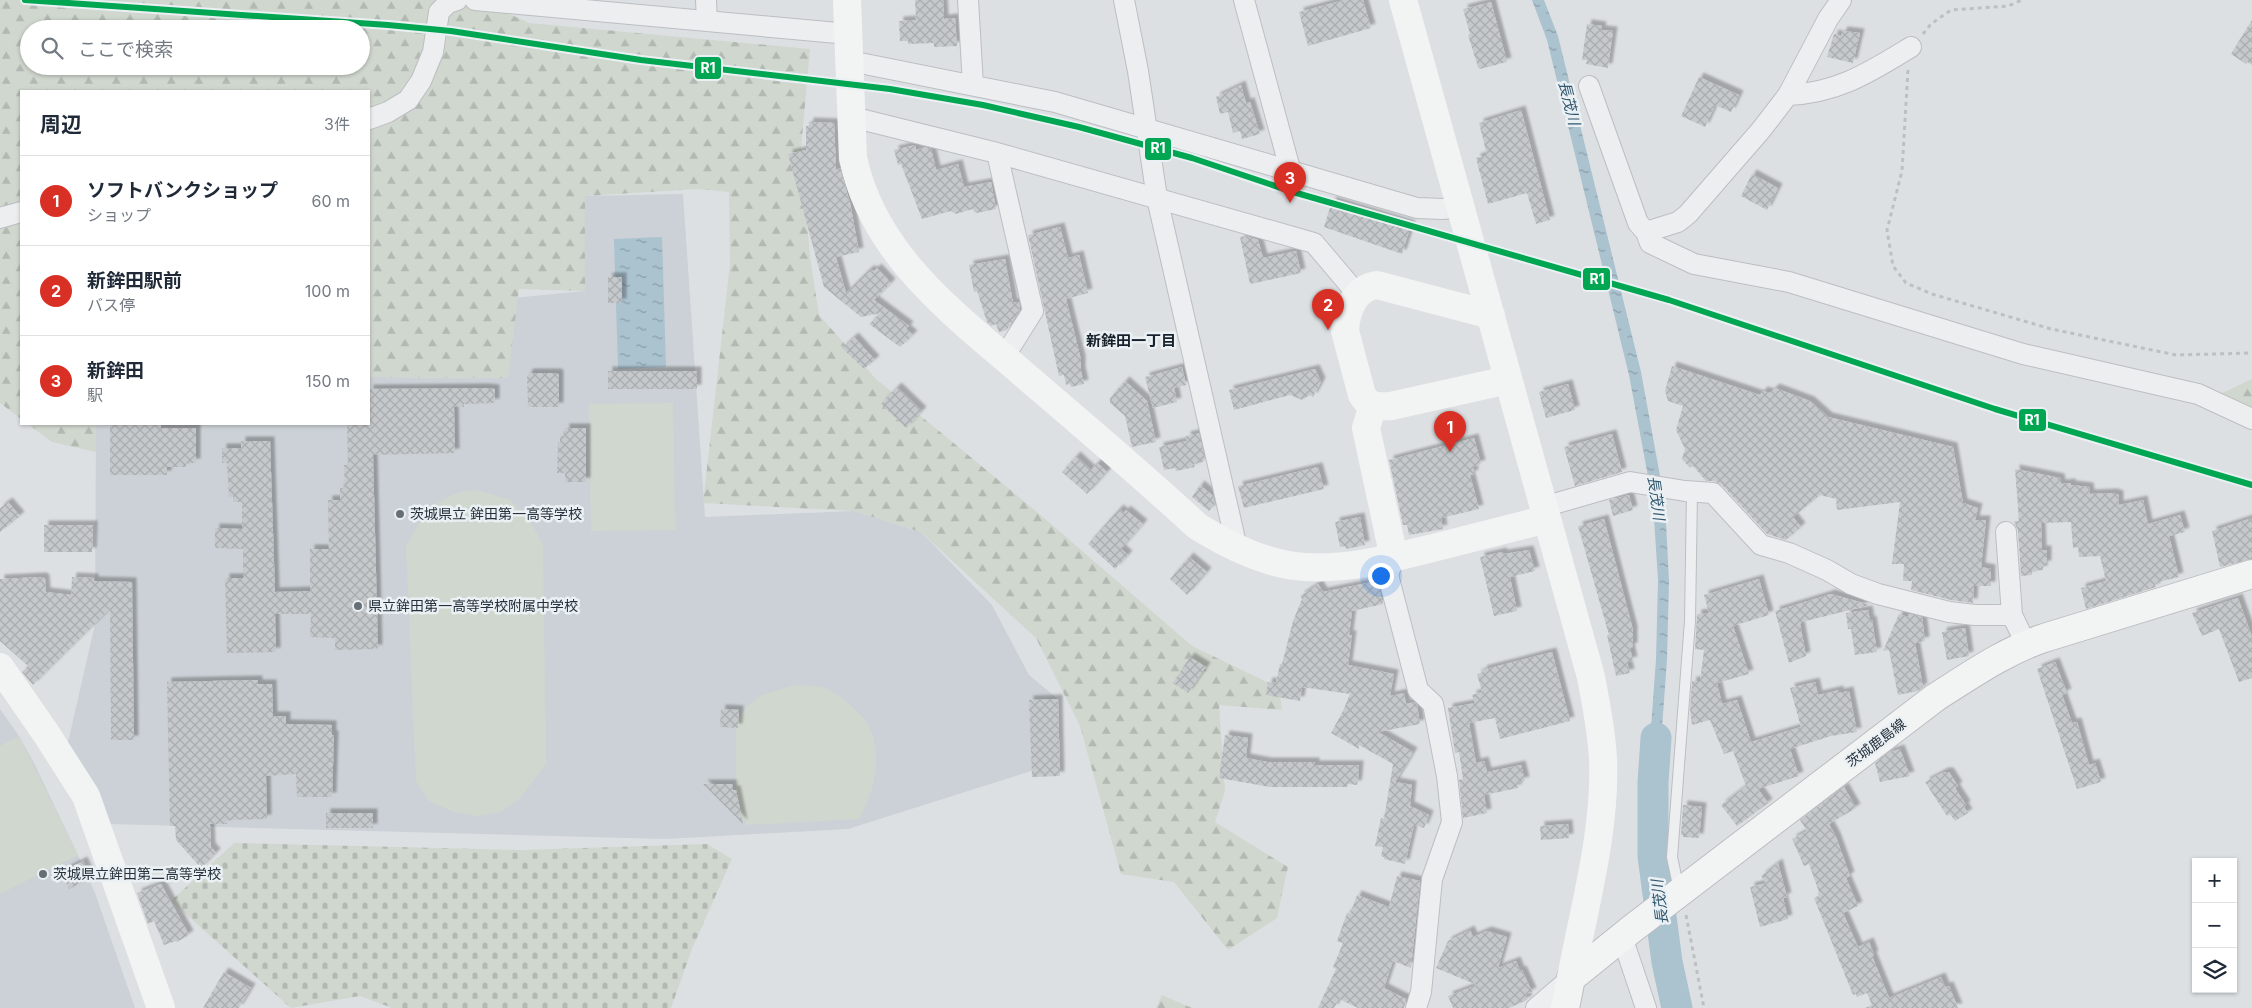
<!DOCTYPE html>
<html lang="ja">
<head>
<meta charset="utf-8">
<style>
  body { margin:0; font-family:Inter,"Noto Sans JP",sans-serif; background:#f2f2f3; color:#1f2937 }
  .controls { position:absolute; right:15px; bottom:15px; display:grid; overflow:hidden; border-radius:0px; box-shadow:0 1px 4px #0004 }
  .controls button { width:45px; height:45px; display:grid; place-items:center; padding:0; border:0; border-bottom:1px solid #e0e1e3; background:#fff; color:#1f2937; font:25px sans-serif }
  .you { position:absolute; left:1380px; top:575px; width:18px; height:18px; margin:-12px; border:4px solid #fff; border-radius:50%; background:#1a73e8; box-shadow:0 0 0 8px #1a73e833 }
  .badge { display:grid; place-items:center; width:32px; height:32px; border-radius:50%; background:#d93025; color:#fff; font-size:16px; font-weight:700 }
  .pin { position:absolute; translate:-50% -41px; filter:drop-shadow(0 1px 2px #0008) }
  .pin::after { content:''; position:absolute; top:26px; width:18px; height:15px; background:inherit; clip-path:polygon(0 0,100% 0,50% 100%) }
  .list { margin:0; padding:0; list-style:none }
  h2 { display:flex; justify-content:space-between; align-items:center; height:65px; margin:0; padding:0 20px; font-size:21px }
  h2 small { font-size:16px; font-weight:400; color:#747a83 }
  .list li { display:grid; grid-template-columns:32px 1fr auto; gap:15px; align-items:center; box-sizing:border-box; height:90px; padding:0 20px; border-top:1px solid #e0e1e3 }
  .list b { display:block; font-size:19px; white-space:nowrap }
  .list p { margin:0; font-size:16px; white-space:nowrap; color:#747a83 }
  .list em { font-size:16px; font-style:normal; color:#747a83 }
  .icon { flex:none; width:28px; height:28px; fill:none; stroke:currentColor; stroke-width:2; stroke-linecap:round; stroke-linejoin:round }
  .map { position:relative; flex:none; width:2252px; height:1008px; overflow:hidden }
  .search { position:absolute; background:#fff; box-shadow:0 1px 4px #0004; left:20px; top:20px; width:350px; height:55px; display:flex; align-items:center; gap:12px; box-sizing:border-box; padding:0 18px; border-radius:28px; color:#747a83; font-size:19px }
  .panel { position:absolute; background:#fff; box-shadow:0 1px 4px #0004; left:20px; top:90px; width:350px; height:335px; border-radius:0px }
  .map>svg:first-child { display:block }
  .built { fill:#cbd1d6 }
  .forest { fill:url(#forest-firs); fill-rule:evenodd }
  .cemetery { fill:url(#cemetery-stones) }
  .park { fill:#d0d7ce }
  .water { fill:url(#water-ripples) }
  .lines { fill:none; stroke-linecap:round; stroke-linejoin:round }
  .river { stroke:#abc2cf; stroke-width:31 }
  .building { fill:url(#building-cross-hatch); filter:url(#shadow) }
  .lane-casing { stroke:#bcbec1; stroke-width:12 }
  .street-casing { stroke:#bcbec1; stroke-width:22 }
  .primary-casing { stroke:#babdc1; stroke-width:30 }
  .path { stroke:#bdc0c3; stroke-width:3; stroke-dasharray:4 4; stroke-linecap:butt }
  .lane { stroke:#edeef0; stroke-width:10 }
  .street { stroke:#edeef0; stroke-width:20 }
  .secondary { stroke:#f2f4f4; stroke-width:28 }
  .primary { stroke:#f2f4f4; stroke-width:28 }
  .rail-1-casing { stroke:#eaf0f3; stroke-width:10 }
  .rail-1 { stroke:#00a651; stroke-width:6 }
  .poi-dot { fill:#666e76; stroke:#eaf0f3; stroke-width:2 }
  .labels { text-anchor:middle; stroke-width:5; stroke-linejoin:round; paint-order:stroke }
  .poi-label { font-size:14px; fill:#26313b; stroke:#eaf0f3; text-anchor:start }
  .street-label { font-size:14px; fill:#26313b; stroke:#eaf0f3 }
  .water-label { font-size:15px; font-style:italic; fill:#31576e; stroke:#eaf0f3 }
  .neighbourhood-label { font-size:15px; font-weight:bold; fill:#18222c; stroke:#eaf0f3 }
  .line-badge { stroke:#eaf0f3; stroke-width:2 }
  .badge-label { font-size:14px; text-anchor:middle; font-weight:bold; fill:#fff }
</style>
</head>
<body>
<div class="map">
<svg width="2252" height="1008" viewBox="0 0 2252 1008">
  <defs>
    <pattern id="forest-firs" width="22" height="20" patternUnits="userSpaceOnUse" patternTransform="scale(1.25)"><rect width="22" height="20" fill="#d0d7ce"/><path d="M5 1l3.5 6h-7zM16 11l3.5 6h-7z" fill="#b2b9b2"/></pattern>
    <pattern id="cemetery-stones" width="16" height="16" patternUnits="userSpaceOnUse" patternTransform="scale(1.25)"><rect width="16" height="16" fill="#d0d7ce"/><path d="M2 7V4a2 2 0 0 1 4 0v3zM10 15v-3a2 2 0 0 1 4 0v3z" fill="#b2b9b2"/></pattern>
    <pattern id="water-ripples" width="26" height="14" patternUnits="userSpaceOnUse" patternTransform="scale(1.25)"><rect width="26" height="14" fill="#abc2cf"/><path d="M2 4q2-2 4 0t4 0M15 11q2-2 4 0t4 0" fill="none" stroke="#8b9ea9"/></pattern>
    <pattern id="building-cross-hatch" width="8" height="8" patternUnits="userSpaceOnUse" patternTransform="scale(1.25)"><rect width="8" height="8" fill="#c6c9cb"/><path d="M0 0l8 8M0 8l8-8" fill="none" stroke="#aaadaf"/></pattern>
    <filter id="shadow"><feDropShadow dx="4.5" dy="-4.5" stdDeviation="1" flood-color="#0004"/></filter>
  </defs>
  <rect width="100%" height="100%" fill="#dde0e3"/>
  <path class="built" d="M683,194L705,517L854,511L921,532L992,605L1029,675L1058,699L1047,766L848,829L665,839L109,824L67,747L95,624L96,424H369V377L507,378L512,298L585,291V196Z
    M0,709L19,736L33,761L78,855L95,893L135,1008H0Z"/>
  <path class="forest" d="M0,0H479L529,23L810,49L801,149L810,257L819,315L876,379L1043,517L1192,646L1279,688L1282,710L1219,705L1225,791L1215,822L1288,867L1277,918L1228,950L1174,882L1121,874L1080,726L1036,638L921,532L854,511L703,503L730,264L729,192L698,189L585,196V291L519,289L508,378L369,377V91H21V419L0,403ZM29,29H361V66H29Z
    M2252,379V408L2218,395Z
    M28,424H96V452L52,442Z
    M1162,995L1192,1008H1156Z"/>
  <path class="cemetery" d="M234,843L522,850L707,844L732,859L692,949L671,1008H392L360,996L291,1008L171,901Z"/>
  <path class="park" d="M673,403L675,530L591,531L589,404Z
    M477,490L511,500L533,526L543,544L546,764L519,799L500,812L477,816L454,812L430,802L416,781L406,547C417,525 429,504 454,494C461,491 470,491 477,490Z
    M794,685C803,686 813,685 821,687C833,690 842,697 851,706C855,710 860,714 864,719C885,745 875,794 859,819L747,825L736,808V722L748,705L762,695Z
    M19,736L78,855L0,894V746Z"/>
  <path class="water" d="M1532,0H1544L1558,36L1641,372L1665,503L1669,581L1667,660L1658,782H1647L1656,659L1658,580L1653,503L1629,375L1547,40Z
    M662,237L666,367L618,369L614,239Z"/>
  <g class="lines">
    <path class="river" d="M1656,738L1653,783V856L1667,962L1677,1008"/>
  </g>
  <path class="building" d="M915,0H943L944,19L955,18L957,46L934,47V43L908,44V41H900L899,21L916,20Z
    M1344,0H1363L1371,28L1308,46L1299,12Z
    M1491,2L1507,62L1480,69L1478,67L1468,35L1470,34L1463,9Z
    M2252,20V65L2247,62L2246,64L2231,54Z
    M1587,24L1602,26L1601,30L1613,31L1608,68L1586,64L1587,60H1582Z
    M1843,31L1860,33L1853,63L1827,57L1834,34L1841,36Z
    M1699,77L1739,95L1731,112L1715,105L1705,127L1681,116Z
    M1241,85L1246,103L1250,102L1260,134L1242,139L1240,131L1233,133L1228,112L1220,114L1216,97Z
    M1521,110L1550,220L1536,224L1527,193L1488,204L1476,158L1487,155L1479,123Z
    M809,122L834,123L836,170L840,168L850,203L859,252L836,257L846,293L869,270L874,271L877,268L891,283L874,300L909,326L906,329L913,335L900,347L869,324L881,313L861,317L824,287L788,154L806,150V126H809Z
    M915,145L916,150L925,147L931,149L936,170L958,164L964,187L991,182L996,209L977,213L974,212L973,209L956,214L951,211L922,219L901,164L898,165L894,150Z
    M1752,174L1778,188L1767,210L1741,196Z
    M1332,201L1411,225L1402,254L1324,227Z
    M1060,227L1068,258L1079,255L1088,293L1066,299L1081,360V371L1084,384L1071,387L1070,384L1066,385L1064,375L1059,376L1028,235Z
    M1246,236L1258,240L1263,258L1296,251L1301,273L1250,284L1240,237Z
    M1005,259L1013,303L1019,302L1020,309L1007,330L999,332L996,324L991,326L987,322L977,291L974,292L969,265Z
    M608,277H622V303H608Z
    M854,337L875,360L864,369L842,348Z
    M1672,366L1760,395L1763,391L1770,393L1775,388L1810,401L1828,417L1953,447L1963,503L1978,508L1975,520H1986L1981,567L1991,569V586H1974L1973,603L1951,600L1911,590L1912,581H1903L1904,564H1892L1900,502L1837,510L1836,499L1820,495L1793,517L1801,527L1786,540L1767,534L1722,485L1714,481H1706L1693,466L1690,468L1682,459L1685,449L1676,430L1683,406L1668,401L1665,391Z
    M1182,367L1186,385L1174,388L1177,402L1153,408L1145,377Z
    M1315,369L1321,382L1313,397L1310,395L1302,400L1290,395L1234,410L1229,390Z
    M608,371H697V389H608Z
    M529,373H557L559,375V407H528L527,376Z
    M1125,381L1147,401L1156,442L1132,447L1125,416L1110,403V398Z
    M1568,384L1575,410L1546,418L1539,392Z
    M897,387L922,411L906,428L881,404Z
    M484,388L495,389V403L464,404V407H454L455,453L373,455L378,649L335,650V638L310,637L311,614H275L276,652L227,653L225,578H243V549L215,548V528L242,529V502H233V496L229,497L227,463H222V448H241V441H270L275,592L310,591V549H329L328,500H340V488H345L344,465H348L347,424H369V389Z
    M110,424H161V428H196V463H186V467H167V475H110Z
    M565,428H586V482H565V473H557L558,442H560V436H565Z
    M1199,433L1205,459L1203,462L1194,464L1195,467L1176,471L1175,468L1164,470L1159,447L1187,441L1186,436Z
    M1612,434L1622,472L1575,486L1564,447Z
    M1474,438L1481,464L1473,467L1474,474L1470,475L1479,509L1441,518L1443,529L1409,535L1407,525H1403L1389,460Z
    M1076,456L1091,470L1097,463L1107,472L1087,494L1062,472Z
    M1318,467L1324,489L1244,508L1238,486Z
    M2015,469L2060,478L2061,484L2071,483V485L2089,487L2090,494L2113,493L2119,495V505L2143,500L2148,524L2180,515L2185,532L2169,536L2179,577L2154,583L2156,587L2086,609L2081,588L2106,581L2100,556L2079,557L2078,547L2073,548L2071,522L2041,523L2042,550H2047V565H2043V570L2032,571V575L2021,576L2018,531L2014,521H2019Z
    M1200,485L1213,496L1215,504L1209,511L1192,497Z
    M1629,495L1633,510L1613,516L1609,500Z
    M8,502L20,516L0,532V508Z
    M1119,509L1124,513L1126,510L1143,524L1121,549L1128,555L1115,569L1088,544Z
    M1360,517L1365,545L1346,549L1345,546L1340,547L1335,522Z
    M2252,518V559L2220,567L2212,531Z
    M1604,519L1633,630V647L1630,648L1633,661L1627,662L1630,673L1616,676L1607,635H1609L1578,526Z
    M44,525H93L92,552H44Z
    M1529,550L1535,571L1510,577L1517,611L1494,616L1480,557L1502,552L1503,554Z
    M1189,557L1207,572L1187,595L1170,579Z
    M42,577L45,579L46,592L71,595L72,577L94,578V581L132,582L134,740H111L110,609L33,685L22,672L28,666L0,641V579Z
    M1759,579L1769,615L1733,626L1749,674L1717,683L1722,704L1737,700L1751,742L1801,727L1790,688L1815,682L1818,695L1839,690V693L1849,691L1857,732L1831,736L1790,749L1799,776L1758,789L1768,803L1737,826L1721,805L1746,786L1733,751L1724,754L1710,720L1692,725L1690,709L1692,681H1700L1704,650L1695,649L1697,614L1709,613L1704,595Z
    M1377,581L1383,604L1352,611L1349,635H1352L1348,665L1394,674L1390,696L1404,693L1406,704L1414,702L1417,705L1420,724L1378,732L1413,752L1395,782L1412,785L1410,806L1429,815L1424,828L1414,825L1405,864L1384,859V857L1381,856L1383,847L1375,846L1381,818L1384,819L1393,764L1359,745V749L1331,733L1343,711L1350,694L1302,687L1300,701L1266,695L1268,682L1276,683L1280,664H1282L1293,621L1302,599L1300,596L1318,584L1323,592Z
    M1831,594L1870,605L1802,622L1800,624L1806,656L1789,663L1775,611Z
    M2238,598L2252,637V678L2239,682L2219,629L2202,636L2192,613Z
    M1868,610L1870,621L1872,620L1877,652L1855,655L1851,629H1848L1846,613Z
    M1899,614L1908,617L1909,614L1922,617L1925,641L1915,643L1923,687L1918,691L1898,695L1889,650L1883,651Z
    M1965,628L1969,656L1947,660L1942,632Z
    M1552,652L1570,721L1500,739L1495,718L1469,723L1476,763L1484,761L1487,772L1521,765L1525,781L1516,783L1518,788L1484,795L1487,813L1463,818L1459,780L1463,779L1459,752L1455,753L1448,708L1475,703L1472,695L1482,692L1477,674L1483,672L1482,670Z
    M1190,657L1206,667L1188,693L1173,683Z
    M2055,662L2067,693L2062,695L2072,723L2077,722L2089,765L2095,763L2101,782L2077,789L2037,669Z
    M258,680V684H272L273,716H286V724L332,725V735H334L332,797H297L296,774L266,776L267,819L226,820L227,824H210L211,847L216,853L201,868L176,840L175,826H170L167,682Z
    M1058,699L1060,776L1032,777L1029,700Z
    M721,709L739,710L738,728L720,727Z
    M1225,735L1248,738L1246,758L1267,762H1315V765H1359L1358,780L1357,785L1348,784L1347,787H1270L1219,778Z
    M1900,749L1910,776L1880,782L1875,763L1890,752Z
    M1944,772H1949L1958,786L1955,788L1966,805L1964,807L1968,813L1955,821L1950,814L1947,816L1925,782Z
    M703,784H732L733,790H736L743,824Z
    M1844,787L1856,808L1829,824L1836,837L1850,876L1846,878L1858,906L1843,913L1858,947L1869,942L1874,955L1872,956L1889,998L1941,977L1945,987L1949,986L1958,1008H1865L1872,1005L1867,993L1857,997L1856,994L1853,995L1814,898L1820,895L1809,864L1804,866L1792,839L1807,831L1800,820Z
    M1683,805L1702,807L1699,838L1683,837V835H1681Z
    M326,813H373V828H326Z
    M1568,824L1569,838L1541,840L1540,826Z
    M83,861L91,878L69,889L61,872Z
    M1778,863L1787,897L1783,898L1788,919L1760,927L1750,887L1766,883L1761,876Z
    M1397,876L1420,881L1411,968L1393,961L1384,988L1406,999L1404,1008H1358L1339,999L1334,1008H1318L1336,969L1333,967L1343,943L1337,941L1347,913L1350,914L1357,895L1389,907Z
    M161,884L189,935L177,942L176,941L164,945L154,921L148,924L137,893Z
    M1470,930L1473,937L1487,931L1507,937L1498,968L1516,961L1520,971L1522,970L1532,992L1527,994V1000L1509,1008H1453L1448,996L1477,985L1436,968L1448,941Z
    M224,972L251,988L239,1008H203Z"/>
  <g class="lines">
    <g class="lane-casing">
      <path id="lane" d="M1679,890L1672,857L1690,621L1692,492"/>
    </g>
    <g class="street-casing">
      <path id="street" d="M475,0L849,34
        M706,0L707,21
        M968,0L973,85
        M1124,0L1138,71L1157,198L1237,548
        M1244,0L1290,169
        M850,61L1055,102L1417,208L1443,209L1460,207
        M1589,86L1638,223L1646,232L1678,222L1688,214L1761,130L1788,95L1828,19L1841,0
        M1788,95C1838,93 1870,72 1911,47
        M852,117L997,153L1314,243L1358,295
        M369,119L388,112L408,100L421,81L433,52L439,12L448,3L457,0
        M997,153L1033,311L1004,357
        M0,218L21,212
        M1646,232L1650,243L1694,264L1789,282L2023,354L2198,394L2252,419
        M1543,507L1630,482L1685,491L1713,493L1761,545L1789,553L1827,570L1851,584L1878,594L1949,612L1975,615H2012
        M2006,532L2012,615L2026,644
        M1394,558L1388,575L1418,690L1433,704L1447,776L1452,822L1432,879L1421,992L1416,1008
        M1622,937L1646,1008
        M1536,1008L1571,978"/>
    </g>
    <g class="primary-casing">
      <path id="primary" d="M1565,1008L1571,978L1633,928L1936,697C1971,675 2005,651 2044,638L2252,574"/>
    </g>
    <path class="path" d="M1923,34L1931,24L1951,10L2008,6L2022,0
      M1908,70L1902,171L1887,230L1893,266L1906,283L1932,294L2051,329L2176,355L2252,353
      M1686,915L1704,1008"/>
    <use href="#lane" class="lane"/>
    <use href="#street" class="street"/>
    <path class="secondary" d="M847,0L853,158C874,257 956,315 1028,378C1085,427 1142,475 1197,526C1229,546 1267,565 1305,567C1348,570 1392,558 1433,548C1471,538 1509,529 1547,519
      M1403,0L1591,677C1596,704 1602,732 1603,760C1606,831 1584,908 1571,978
      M1491,315L1377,285C1355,288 1346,310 1345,331L1362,395C1369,407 1379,407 1391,406L1508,380
      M1373,405L1366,428L1394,558
      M0,667L47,735L86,796L161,1008"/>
    <use href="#primary" class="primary"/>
    <g class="rail-1-casing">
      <path id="rail-1" d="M25,0L388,25L451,31L641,60L890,89L983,105L1079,127L1192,158L1293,192L1669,300L1995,409L2252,485"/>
    </g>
    <use href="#rail-1" class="rail-1"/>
  </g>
  <g class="poi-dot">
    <circle cx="400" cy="514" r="5"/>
    <circle cx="358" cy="606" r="5"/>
    <circle cx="43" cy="874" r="5"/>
  </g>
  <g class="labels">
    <g class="poi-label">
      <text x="410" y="519">茨城県立 鉾田第一高等学校</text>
      <text x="368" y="611">県立鉾田第一高等学校附属中学校</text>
      <text x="53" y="879">茨城県立鉾田第二高等学校</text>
    </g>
    <g class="street-label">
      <text transform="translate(1876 743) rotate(-37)" y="5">茨城鹿島線</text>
    </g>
    <g class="water-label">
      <text transform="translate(1569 103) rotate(76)" y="5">長茂川</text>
      <text transform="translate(1656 498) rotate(82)" y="5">長茂川</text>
      <text transform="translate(1660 902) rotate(-97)" y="5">長茂川</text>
    </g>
    <g class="neighbourhood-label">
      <text x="1131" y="346">新鉾田一丁目</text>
    </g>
  </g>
  <g class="line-badge">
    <rect x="694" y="56" width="28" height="24" rx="5" fill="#00a651"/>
    <rect x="1144" y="137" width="28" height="24" rx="5" fill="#00a651"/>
    <rect x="1582" y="267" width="29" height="24" rx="5" fill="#00a651"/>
    <rect x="2018" y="408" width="29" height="24" rx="5" fill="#00a651"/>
  </g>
  <g class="badge-label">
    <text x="708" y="73">R1</text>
    <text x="1158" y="153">R1</text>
    <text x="1597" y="284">R1</text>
    <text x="2032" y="425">R1</text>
  </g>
</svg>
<div class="controls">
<button>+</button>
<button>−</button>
<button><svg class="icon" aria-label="layers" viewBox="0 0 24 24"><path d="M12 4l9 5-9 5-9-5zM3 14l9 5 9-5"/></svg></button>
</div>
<div class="you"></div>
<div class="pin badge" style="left:1450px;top:452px">1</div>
<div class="pin badge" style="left:1328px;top:330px">2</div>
<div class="pin badge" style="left:1290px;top:203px">3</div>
<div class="search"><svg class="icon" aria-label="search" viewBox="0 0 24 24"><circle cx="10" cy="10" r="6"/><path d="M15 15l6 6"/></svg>ここで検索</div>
<section class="panel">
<h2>周辺<small>3件</small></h2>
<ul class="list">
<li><span class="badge">1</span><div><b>ソフトバンクショップ</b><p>ショップ</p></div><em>60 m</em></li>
<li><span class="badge">2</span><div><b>新鉾田駅前</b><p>バス停</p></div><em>100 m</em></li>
<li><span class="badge">3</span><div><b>新鉾田</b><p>駅</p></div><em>150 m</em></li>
</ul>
</section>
</div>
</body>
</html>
